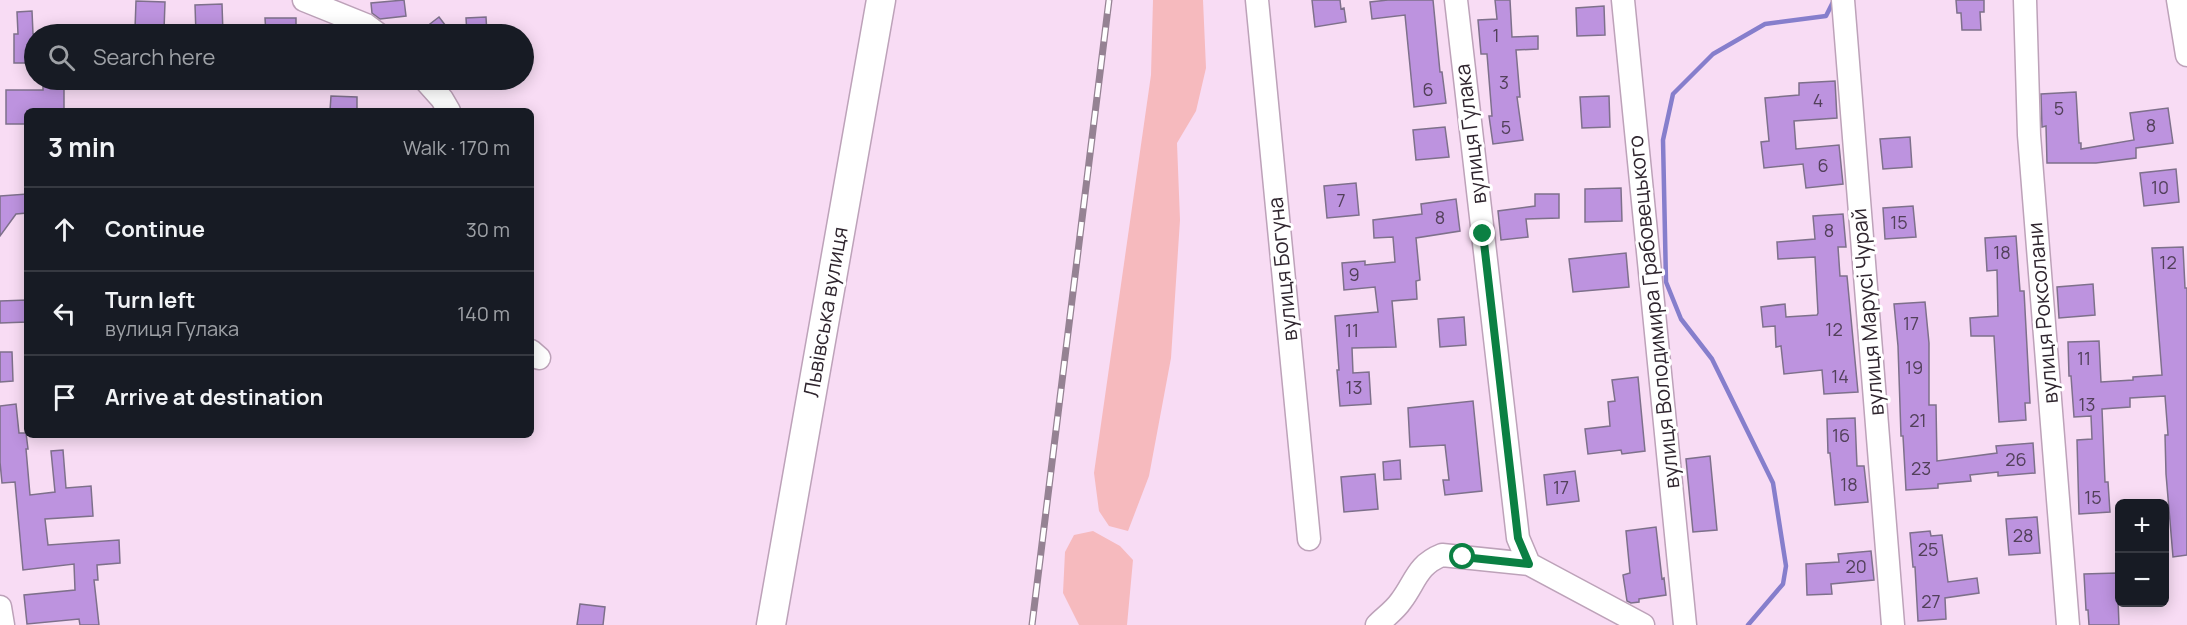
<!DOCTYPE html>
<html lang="en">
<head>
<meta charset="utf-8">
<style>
  body { margin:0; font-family:Manrope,sans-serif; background:#242831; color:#f1f3f6 }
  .controls { position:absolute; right:18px; bottom:18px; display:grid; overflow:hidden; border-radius:9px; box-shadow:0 3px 15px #0003 }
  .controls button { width:54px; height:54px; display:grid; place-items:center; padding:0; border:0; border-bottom:2px solid #363941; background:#171b24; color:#f1f3f6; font:30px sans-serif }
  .stop { position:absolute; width:18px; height:18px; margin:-14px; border:4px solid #0b8043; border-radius:50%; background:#fff }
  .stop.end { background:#0b8043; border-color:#fff; box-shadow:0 2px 6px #0008 }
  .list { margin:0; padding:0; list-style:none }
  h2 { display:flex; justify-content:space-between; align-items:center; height:78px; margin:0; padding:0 24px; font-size:26px }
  h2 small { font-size:20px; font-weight:400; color:#9ea1a6 }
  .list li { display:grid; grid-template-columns:39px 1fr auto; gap:18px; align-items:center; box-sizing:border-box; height:84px; padding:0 24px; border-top:2px solid #363941 }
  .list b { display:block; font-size:22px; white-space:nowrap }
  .list p { margin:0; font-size:20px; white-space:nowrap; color:#9ea1a6 }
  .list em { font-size:20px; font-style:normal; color:#9ea1a6 }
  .icon { flex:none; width:33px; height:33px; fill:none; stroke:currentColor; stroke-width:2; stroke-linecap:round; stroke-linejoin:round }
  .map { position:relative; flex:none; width:2187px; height:625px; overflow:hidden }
  .search { position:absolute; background:#171b24; box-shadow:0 3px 15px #0003; left:24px; top:24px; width:510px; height:66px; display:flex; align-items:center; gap:15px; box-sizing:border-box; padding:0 21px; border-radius:33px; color:#9ea1a6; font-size:22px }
  .panel { position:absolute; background:#171b24; box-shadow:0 3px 15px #0003; left:24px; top:108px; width:510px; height:330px; border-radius:9px }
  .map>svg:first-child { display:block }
  .green { fill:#f6babe }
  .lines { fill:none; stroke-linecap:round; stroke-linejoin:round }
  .stream { stroke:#867ecc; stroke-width:4.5 }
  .building { fill:#bd93df; stroke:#7e708b; stroke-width:1.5 }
  .minor-casing { stroke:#bda2b9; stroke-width:25 }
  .major-casing { stroke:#bda2b9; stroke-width:31 }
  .minor { stroke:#fff; stroke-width:22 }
  .major { stroke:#fff; stroke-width:28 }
  .rail-casing { stroke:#958293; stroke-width:7 }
  .rail { stroke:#fff; stroke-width:4.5; stroke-dasharray:14; stroke-linecap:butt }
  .route { stroke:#0b8043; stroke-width:8 }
  .labels { text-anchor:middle; stroke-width:6; stroke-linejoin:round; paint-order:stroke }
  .number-label { font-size:18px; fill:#52405a }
  .street-label { font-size:21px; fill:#2f252e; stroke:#fff }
</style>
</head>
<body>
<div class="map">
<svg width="2187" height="625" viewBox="0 0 2187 625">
  <rect width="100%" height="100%" fill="#f8dcf4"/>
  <path class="green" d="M1153,0H1203L1206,68L1196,111L1177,143L1180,220L1171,358L1149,476L1128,531L1109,526L1099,511L1094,473L1151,75Z
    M1093,531L1120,546L1133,560L1127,625H1079L1063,593L1065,552L1074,535Z"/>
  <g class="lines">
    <path class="stream" d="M1748,625L1783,584L1786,566L1773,483L1712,359L1681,319L1666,282L1663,140L1673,94L1713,54L1765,24L1826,16L1834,0"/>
  </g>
  <path class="building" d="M404,0L406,16L380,19L372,13L371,3Z
    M1312,0H1340L1341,9L1344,8L1346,22L1315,27Z
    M1388,0H1433L1440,72H1442L1446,103L1414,107L1405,15L1372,19L1370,2Z
    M1495,0H1510L1512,37L1538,36V49L1516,50L1520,97H1517L1523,140L1493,144L1489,116H1492L1487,54H1481L1478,20L1497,19Z
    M1956,0H1984V12H1980L1981,30H1962L1961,13H1957Z
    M136,1L165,2L164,30L135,29Z
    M222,4L223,34H196L195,5Z
    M1604,6L1605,35L1577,36L1576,8Z
    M32,11L33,34H34V63H14V34H18L17,12Z
    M439,17L452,34H417Z
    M486,17L487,34H467L466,18Z
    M265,18H296V34H266Z
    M43,80H64V111H27V124H6V90H43Z
    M1835,81L1837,118L1794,121L1796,149L1839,145L1843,184L1806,188L1803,164L1764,168L1761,142L1769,141L1765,98L1799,95V83Z
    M2076,92L2079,143H2081V149L2134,140L2130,113L2168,108L2173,143L2136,148V158L2096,163H2047L2046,126L2042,127L2041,94Z
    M331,96L357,97V111H330Z
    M1609,96L1610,127L1582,128L1580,97Z
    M1445,127L1449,157L1416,160L1413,130Z
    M1910,137L1912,167L1883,169L1880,139Z
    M2176,169L2179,202L2144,206L2140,173Z
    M1356,183L1359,215L1327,218L1324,186Z
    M1621,188L1622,221L1585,222V189Z
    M27,194V213L16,214L0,236V196Z
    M1535,194H1559V218L1526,219L1528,237L1501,240L1498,211L1535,206Z
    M1456,199L1460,231L1416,238L1420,280L1416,281L1417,299L1392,301L1396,347L1352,348L1353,373L1369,372L1371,404L1340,406L1337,370H1339L1335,316L1378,312L1375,287L1344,290L1342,263L1365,261V265L1395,262L1393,237L1374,238L1373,220L1422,214L1421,204Z
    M1913,206L1916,237L1885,239L1883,208Z
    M1843,214L1846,247H1838L1840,276H1847L1858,392L1824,394L1822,370L1784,374L1781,346L1776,347L1775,326L1763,327L1761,307L1785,304L1786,317L1817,315L1818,313L1815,257L1778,259L1777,242L1815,239L1813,216Z
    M2016,236L2020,291H2024L2030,403H2025L2026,420L1999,422L1994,336H1971L1970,318L1998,316L1997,270L1987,271L1985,238Z
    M2183,247L2185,288H2187V555L2173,557L2166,474L2165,435H2168L2165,396L2130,398V407L2102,409L2105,482H2108L2110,512L2079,514L2077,440L2092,439L2091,416L2074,417L2071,376H2069L2068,342L2099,341L2101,382L2133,380V377L2162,375L2152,248Z
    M1626,253L1629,287L1573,292L1569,259Z
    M2093,284L2095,315L2059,318L2057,287Z
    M27,300V322L0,323V301Z
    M1925,302L1929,343V405H1936L1937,461L1997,453L1996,446L2033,443L2035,473L1998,476V472L1970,475L1971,481L1938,484V488L1906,490L1903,436H1901L1898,346L1894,304Z
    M1464,317L1466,345L1440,347L1438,319Z
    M0,352H12L13,381L0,382Z
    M1638,377L1645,451L1622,454L1621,450L1588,454L1585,429L1610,426L1608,402L1615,401L1612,380Z
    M1473,401L1482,491L1445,495L1443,480H1449L1445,445L1410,447L1408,408Z
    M16,404L19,433H26L28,449H26L30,495L55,492L51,451L63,450L66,488L91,486L93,516L45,519L48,545L119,540L120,563L97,565L98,580H94L99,625H80L79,619L27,624L24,595L75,590L74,564L23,570L15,482L2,483L0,462V406Z
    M1855,418L1857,466H1864L1868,502L1835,505L1830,453H1828L1827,419Z
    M1710,456L1717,530L1693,532L1686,459Z
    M1400,460L1401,479L1384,480L1383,462Z
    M1575,471L1579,501L1547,505L1544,475Z
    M1375,474L1378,509L1344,512L1341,477Z
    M2037,517L2040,553L2009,555L2006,519Z
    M1656,527L1662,579L1664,578L1666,595L1639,599V602L1631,603L1627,601L1623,575L1630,573L1626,531Z
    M1930,531L1931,536L1942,535L1948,582L1977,578L1979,593L1945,598L1946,619L1918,621L1915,567H1913L1910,533Z
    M1871,551L1874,580L1831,584L1832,594L1807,595L1806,564L1839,562L1838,554Z
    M2117,573L2119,625H2089L2088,610H2086L2084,574Z
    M580,604L605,607L603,625H577Z"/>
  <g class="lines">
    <g class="minor-casing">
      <path id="minor" d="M304,0L366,25L378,34
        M1257,0L1309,539
        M1456,0L1518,538L1529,564L1643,625
        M1623,0L1685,625
        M1843,0L1893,625
        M2025,0L2029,135L2068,625
        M2178,0L2187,55
        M425,80L442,99L449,111
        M531,351L539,358
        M0,607L3,625
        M1377,625C1385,617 1395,610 1401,601C1416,581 1417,565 1442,555L1529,564"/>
    </g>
    <g class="major-casing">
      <path id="major" d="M771,625L881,0"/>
    </g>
    <use href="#minor" class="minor"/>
    <use href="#major" class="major"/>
    <g class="rail-casing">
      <path id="rail" d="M1032,625L1109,0"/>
    </g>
    <use href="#rail" class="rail"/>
  </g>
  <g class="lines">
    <path class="route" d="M1463,557L1529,564L1518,538L1483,234"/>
  </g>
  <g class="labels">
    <g class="number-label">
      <text x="1496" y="42">1</text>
      <text x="1504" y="89">3</text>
      <text x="1428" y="96">6</text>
      <text x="1818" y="107">4</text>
      <text x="2059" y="115">5</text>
      <text x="2151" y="132">8</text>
      <text x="1506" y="134">5</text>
      <text x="1823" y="172">6</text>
      <text x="2160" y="194">10</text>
      <text x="1341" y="207">7</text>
      <text x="1440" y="224">8</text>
      <text x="1899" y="229">15</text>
      <text x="1829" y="237">8</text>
      <text x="2002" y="259">18</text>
      <text x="2168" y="269">12</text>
      <text x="1354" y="281">9</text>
      <text x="1911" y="330">17</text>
      <text x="1834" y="336">12</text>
      <text x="1352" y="337">11</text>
      <text x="2084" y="365">11</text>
      <text x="1914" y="374">19</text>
      <text x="1840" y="383">14</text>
      <text x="1354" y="394">13</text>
      <text x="2087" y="411">13</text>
      <text x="1918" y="427">21</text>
      <text x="1841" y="442">16</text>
      <text x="2016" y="466">26</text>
      <text x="1921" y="475">23</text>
      <text x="1849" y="491">18</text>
      <text x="1561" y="494">17</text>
      <text x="2093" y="504">15</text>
      <text x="2023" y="542">28</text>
      <text x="1928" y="556">25</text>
      <text x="1856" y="573">20</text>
      <text x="1931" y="608">27</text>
    </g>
    <g class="street-label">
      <text transform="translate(1471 134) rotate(-97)" y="7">вулиця Гулака</text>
      <text transform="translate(1283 269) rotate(-96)" y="7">вулиця Богуна</text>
      <text transform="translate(826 312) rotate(-80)" y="7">Львівська вулиця</text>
      <text transform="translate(1654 312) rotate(-96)" y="7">вулиця Володимира Грабовецького</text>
      <text transform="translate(1868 312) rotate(-95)" y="7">вулиця Марусі Чурай</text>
      <text transform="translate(2043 313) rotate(-95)" y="7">вулиця Роксолани</text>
    </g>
  </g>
</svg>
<div class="controls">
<button>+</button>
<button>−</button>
</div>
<div class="stop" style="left:1463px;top:557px"></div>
<div class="stop end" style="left:1483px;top:234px"></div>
<div class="search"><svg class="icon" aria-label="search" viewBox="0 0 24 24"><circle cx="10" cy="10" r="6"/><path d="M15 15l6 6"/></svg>Search here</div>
<section class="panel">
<h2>3 min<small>Walk · 170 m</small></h2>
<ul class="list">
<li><svg class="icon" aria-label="ahead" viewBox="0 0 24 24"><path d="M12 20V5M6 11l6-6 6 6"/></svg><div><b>Continue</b></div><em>30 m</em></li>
<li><svg class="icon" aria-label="left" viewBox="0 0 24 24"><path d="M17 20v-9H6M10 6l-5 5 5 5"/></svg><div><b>Turn left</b><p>вулиця Гулака</p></div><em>140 m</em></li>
<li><svg class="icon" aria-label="arrive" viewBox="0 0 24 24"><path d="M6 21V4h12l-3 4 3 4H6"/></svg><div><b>Arrive at destination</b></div></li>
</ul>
</section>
</div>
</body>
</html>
